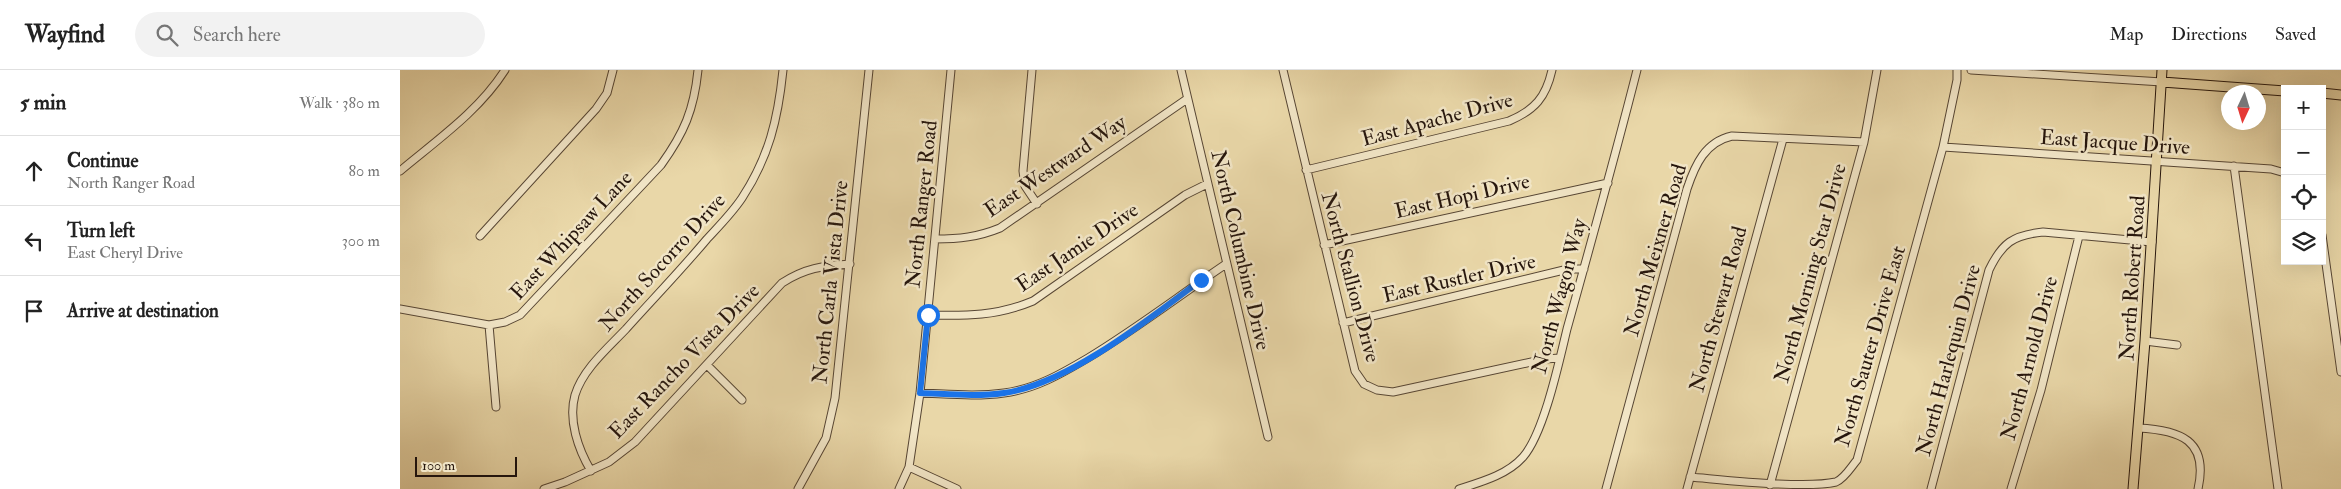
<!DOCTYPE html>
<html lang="en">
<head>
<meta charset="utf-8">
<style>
  body { margin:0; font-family:"IM FELL Double Pica",serif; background:#f2f2f2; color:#222 }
  .controls { position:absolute; right:15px; top:15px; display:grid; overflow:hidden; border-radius:0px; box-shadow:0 5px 20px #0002 }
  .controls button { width:45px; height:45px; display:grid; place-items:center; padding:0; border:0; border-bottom:1px solid #e0e0e0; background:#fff; color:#222; font:25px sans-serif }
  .compass { position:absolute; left:1821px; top:15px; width:45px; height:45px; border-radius:50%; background:#fff; box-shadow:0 5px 20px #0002; rotate:184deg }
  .scale { position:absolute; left:15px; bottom:12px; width:102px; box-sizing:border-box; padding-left:5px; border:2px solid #26160d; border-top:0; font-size:14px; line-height:18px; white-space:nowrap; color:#26160d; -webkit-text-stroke:4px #f1e5c6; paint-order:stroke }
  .stop { position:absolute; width:15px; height:15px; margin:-11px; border:4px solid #1a73e8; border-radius:50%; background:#fff }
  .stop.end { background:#1a73e8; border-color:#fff; box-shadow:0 1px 5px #0008 }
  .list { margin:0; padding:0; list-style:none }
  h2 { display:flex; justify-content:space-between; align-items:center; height:65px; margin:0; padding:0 20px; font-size:21px }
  h2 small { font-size:16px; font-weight:400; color:#767676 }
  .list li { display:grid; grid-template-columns:32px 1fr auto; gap:15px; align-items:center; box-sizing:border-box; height:70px; padding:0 20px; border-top:1px solid #e0e0e0 }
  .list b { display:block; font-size:19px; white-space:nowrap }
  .list p { margin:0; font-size:16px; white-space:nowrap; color:#767676 }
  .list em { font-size:16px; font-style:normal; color:#767676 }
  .icon { flex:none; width:28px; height:28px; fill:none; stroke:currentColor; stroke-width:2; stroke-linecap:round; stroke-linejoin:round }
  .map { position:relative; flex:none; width:1941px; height:419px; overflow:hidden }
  header { display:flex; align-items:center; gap:30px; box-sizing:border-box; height:70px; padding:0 25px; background:#fff; border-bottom:1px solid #e0e0e0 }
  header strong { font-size:24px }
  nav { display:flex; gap:28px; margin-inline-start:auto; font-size:18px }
  .search { width:350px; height:45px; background:#f2f2f2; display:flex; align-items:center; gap:12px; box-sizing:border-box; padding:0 18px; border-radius:28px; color:#767676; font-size:19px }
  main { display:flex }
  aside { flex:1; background:#fff }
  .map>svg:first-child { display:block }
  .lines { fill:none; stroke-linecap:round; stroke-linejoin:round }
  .minor-casing { stroke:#574634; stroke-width:9 }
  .major-casing { stroke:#26160d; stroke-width:11 }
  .minor { stroke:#f1e5c6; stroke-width:7 }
  .major { stroke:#e9d7a8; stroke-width:9 }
  .route { stroke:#1a73e8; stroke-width:6 }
  .labels { text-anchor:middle; stroke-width:5; stroke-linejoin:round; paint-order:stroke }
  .street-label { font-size:21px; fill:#26160d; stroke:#f1e5c6 }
</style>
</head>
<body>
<header>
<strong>Wayfind</strong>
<div class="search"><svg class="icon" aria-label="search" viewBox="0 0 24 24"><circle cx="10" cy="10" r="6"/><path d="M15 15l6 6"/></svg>Search here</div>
<nav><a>Map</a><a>Directions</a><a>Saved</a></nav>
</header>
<main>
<aside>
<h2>5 min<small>Walk · 380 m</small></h2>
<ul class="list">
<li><svg class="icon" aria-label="ahead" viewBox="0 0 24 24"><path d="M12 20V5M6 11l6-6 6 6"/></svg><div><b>Continue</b><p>North Ranger Road</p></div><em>80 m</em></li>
<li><svg class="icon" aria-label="left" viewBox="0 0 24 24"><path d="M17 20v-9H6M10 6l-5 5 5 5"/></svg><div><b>Turn left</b><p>East Cheryl Drive</p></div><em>300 m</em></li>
<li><svg class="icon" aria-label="arrive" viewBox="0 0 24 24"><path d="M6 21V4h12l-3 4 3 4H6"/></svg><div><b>Arrive at destination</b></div></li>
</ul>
</aside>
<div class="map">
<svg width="1941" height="419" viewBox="0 0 1941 419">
  <rect width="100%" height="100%" fill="#e9d7a8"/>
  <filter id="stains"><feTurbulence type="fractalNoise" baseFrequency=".004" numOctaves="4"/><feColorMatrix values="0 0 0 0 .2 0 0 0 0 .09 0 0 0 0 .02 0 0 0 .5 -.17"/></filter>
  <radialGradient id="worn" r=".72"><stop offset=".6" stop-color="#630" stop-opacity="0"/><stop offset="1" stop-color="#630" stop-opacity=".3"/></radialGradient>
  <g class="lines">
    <g class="minor-casing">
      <path id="minor" d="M632,0L623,101L625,116L637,134
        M781,0L868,367
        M883,0L955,301L964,314L977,320L993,322L1145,289L1160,288
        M1571,0L1762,12
        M1543,77L1871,99L1885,103
        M1834,96L1878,419
        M906,100L1109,51C1135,40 1146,27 1152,0
        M0,101C37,70 79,41 105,0
        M1922,165L1941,302
        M80,166L196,39L207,23L213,0
        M535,169C559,169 578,167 600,158L787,29
        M924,175L1208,113
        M0,239L89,255L105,252L120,245L261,95C284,63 294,40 298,0
        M528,245C567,246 597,246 633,231L785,125L807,114
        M943,253L1168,199H1184
        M89,255L96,337
        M1745,271L1777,275
        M307,295L342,330
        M520,323C548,324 576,327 604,323C635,319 661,304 688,288C736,259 780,225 826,194
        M1738,358C1780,360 1809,370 1798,419
        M509,397L557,419
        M191,401C178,379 168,350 175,325C183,299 208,278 226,259C253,229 281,200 307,169C319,156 332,143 342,128C369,87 378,49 383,0
        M1290,407C1326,410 1405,419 1436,412C1445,408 1451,397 1457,390L1543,77L1557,10V0
        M1370,415L1464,72L1477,0
        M144,419L165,412L209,392L235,372L382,213C405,198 422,196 450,194
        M398,419L426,368L435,328L469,0
        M499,419L509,397L520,323L551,0
        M1059,419C1081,412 1107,405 1123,387C1144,363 1159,292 1167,259C1191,173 1215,87 1237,0
        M1206,419L1287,119C1295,95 1305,72 1332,66L1464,72
        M1287,419L1383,69
        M1531,419L1589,200C1602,173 1613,165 1643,162L1752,172
        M1611,419L1641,320L1679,166"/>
    </g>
    <g class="major-casing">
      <path id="major" d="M1762,12L1885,21
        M1922,23L1941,25
        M1733,419L1745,271L1762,0"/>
    </g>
    <use href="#minor" class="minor"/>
    <use href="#major" class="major"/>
  </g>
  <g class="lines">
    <path class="route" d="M528,245L520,323C548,324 577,327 604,323C668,314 749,249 801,210"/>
  </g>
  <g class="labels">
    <g class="street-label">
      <text transform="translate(1037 49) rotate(-15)" y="7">East Apache Drive</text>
      <text transform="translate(1715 72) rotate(4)" y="7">East Jacque Drive</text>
      <text transform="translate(655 96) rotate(-34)" y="7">East Westward Way</text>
      <text transform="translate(1062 126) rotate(-13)" y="7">East Hopi Drive</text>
      <text transform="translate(521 134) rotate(-84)" y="7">North Ranger Road</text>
      <text transform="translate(171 165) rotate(-47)" y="7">East Whipsaw Lane</text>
      <text transform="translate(677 177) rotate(-34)" y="7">East Jamie Drive</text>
      <text transform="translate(841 180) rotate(77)" y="7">North Columbine Drive</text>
      <text transform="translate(1255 180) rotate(-74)" y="7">North Meixner Road</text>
      <text transform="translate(262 192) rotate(-48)" y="7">North Socorro Drive</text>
      <text transform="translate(1410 203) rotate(-75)" y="7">North Morning Star Drive</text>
      <text transform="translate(951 207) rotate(75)" y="7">North Stallion Drive</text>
      <text transform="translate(1059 208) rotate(-13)" y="7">East Rustler Drive</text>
      <text transform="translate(1732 208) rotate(-86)" y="7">North Robert Road</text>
      <text transform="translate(430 212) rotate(-84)" y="7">North Carla Vista Drive</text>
      <text transform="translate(1159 226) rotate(-75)" y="7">North Wagon Way</text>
      <text transform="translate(1318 239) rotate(-75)" y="7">North Stewart Road</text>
      <text transform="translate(1470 276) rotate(-74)" y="7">North Sauter Drive East</text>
      <text transform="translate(1629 288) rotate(-75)" y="7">North Arnold Drive</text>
      <text transform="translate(1548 290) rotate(-75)" y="7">North Harlequin Drive</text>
      <text transform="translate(284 291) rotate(-46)" y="7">East Rancho Vista Drive</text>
    </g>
  </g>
  <rect width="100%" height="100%" filter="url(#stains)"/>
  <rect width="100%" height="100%" fill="url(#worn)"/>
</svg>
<div class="controls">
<button>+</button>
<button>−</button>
<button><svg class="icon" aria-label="locate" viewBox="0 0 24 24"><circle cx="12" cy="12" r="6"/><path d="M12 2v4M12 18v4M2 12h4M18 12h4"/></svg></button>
<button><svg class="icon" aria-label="layers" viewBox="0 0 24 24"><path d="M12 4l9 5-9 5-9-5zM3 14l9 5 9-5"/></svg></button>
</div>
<svg class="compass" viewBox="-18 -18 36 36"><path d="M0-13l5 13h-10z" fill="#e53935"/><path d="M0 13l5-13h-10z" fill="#767676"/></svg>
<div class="scale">100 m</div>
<div class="stop" style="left:528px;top:245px"></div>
<div class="stop end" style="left:801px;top:210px"></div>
</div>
</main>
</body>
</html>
